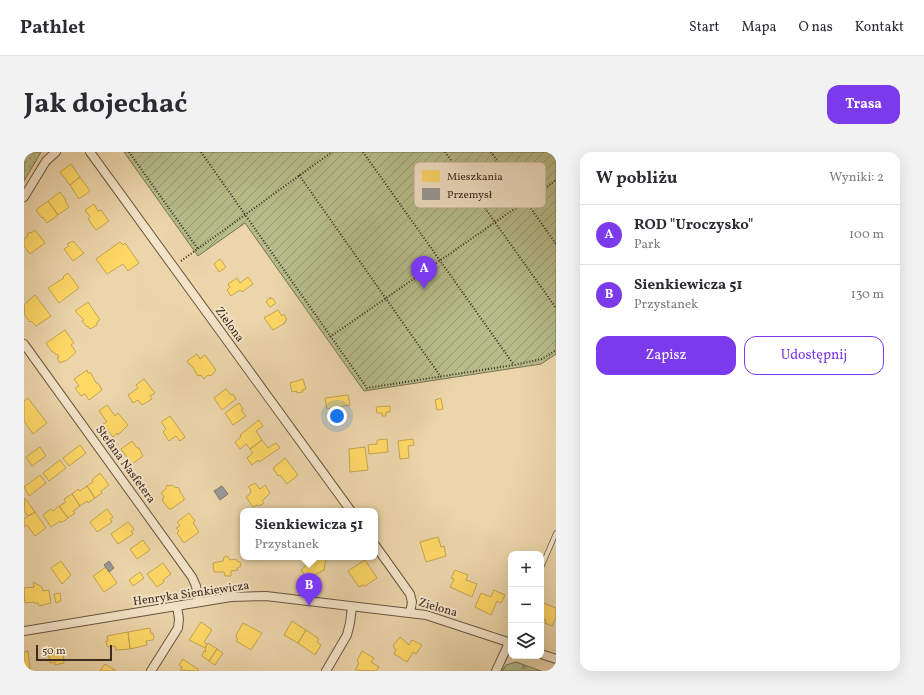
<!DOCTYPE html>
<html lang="pl">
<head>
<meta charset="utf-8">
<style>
  body { margin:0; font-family:Vollkorn,serif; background:#f2f2f3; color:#2b2b33 }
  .controls { position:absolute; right:12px; bottom:12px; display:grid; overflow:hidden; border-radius:8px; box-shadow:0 4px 16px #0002 }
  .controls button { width:36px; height:36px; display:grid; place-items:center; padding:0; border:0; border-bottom:1px solid #e1e1e2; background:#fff; color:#2b2b33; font:20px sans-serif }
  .scale { position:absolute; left:12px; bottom:10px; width:76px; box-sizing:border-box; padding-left:4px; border:2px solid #3f2a20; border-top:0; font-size:11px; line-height:14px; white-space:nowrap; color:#3f2a20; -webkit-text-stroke:3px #f3e4c8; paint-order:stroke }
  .you { position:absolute; left:313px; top:264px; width:14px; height:14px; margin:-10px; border:3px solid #fff; border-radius:50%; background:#1a73e8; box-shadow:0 0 0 6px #1a73e833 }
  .badge { display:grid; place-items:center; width:26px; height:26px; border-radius:50%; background:#7c3aed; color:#fff; font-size:13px; font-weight:700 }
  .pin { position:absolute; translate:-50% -33px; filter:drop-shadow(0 1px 2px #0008) }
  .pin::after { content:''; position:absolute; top:21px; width:14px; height:12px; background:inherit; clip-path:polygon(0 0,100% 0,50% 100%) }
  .popup { position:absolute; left:216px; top:356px; width:138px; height:52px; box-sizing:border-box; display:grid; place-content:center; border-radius:8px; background:#fff; filter:drop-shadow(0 1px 3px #0005); font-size:13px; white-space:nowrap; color:#7c7c81 }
  .popup b { font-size:15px; color:#2b2b33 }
  .popup::after { content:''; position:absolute; left:50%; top:100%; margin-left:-8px; border:8px solid transparent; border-top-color:#fff }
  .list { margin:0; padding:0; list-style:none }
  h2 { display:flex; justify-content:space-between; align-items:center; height:52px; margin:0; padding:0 16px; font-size:17px }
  h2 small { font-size:13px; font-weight:400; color:#7c7c81 }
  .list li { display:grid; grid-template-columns:26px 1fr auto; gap:12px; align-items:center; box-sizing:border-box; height:60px; padding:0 16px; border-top:1px solid #e1e1e2 }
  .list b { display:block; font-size:15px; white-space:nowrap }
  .list p { margin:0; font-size:13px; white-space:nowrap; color:#7c7c81 }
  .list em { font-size:13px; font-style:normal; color:#7c7c81 }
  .actions { display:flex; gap:8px; padding:12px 16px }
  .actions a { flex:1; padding:9px 0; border:1px solid #7c3aed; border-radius:12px; text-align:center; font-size:14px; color:#7c3aed }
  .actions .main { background:#7c3aed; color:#fff }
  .icon { flex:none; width:22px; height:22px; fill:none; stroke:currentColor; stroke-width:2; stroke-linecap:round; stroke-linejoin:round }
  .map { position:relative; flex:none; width:532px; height:519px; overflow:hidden; border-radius:12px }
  header { display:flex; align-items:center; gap:24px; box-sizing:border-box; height:56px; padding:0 20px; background:#fff; border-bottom:1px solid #e1e1e2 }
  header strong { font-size:19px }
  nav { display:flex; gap:22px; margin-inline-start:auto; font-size:14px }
  .intro { display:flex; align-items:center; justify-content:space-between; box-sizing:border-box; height:96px; padding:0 24px }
  h1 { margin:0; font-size:28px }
  .button { padding:10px 18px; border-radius:12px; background:#7c3aed; color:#fff; font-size:14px; font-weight:700 }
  main { display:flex; gap:24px; padding:0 24px }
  aside { flex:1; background:#fff; border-radius:12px; box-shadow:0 4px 16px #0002 }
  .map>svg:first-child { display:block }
  .grass { fill:url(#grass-dots); stroke:#7a7455 }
  .forest { fill:url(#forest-firs); stroke:#7a7455 }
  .garden { fill:url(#garden-furrows); stroke:#7a7455 }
  .homes { fill:#ffd966; stroke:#c5a451 }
  .industry { fill:#999; stroke:#7e7875 }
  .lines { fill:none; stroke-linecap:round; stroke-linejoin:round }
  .service-casing { stroke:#6a5542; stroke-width:5.5 }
  .minor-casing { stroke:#6a5542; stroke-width:10 }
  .path { stroke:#3f2a20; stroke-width:2; stroke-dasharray:1 2; stroke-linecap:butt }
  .service { stroke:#f3e4c8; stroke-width:4 }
  .minor { stroke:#f3e4c8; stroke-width:8 }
  .labels { text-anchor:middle; stroke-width:4; stroke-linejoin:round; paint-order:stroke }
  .street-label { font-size:12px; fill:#3f2a20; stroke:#f3e4c8 }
  .key { fill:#f3e4c8; stroke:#bdac96; stroke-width:1 }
  .key-label { font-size:11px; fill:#3f2a20 }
</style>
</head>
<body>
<header>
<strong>Pathlet</strong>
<nav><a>Start</a><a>Mapa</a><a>O nas</a><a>Kontakt</a></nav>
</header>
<div class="intro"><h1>Jak dojechać</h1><a class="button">Trasa</a></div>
<main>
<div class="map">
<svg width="532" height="519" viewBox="0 0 532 519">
  <defs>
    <pattern id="grass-dots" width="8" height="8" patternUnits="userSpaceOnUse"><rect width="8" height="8" fill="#b6bd8a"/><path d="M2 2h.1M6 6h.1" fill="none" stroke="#959a70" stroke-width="1.8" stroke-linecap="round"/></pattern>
    <pattern id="forest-firs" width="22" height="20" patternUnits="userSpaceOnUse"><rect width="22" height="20" fill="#b6bd8a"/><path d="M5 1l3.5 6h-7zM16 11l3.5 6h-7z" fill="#959a70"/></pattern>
    <pattern id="garden-furrows" width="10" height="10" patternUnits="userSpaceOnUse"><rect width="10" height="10" fill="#b6bd8a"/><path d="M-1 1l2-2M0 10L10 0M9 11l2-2" fill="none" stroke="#959a70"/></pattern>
  </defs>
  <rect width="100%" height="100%" fill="#ecd5aa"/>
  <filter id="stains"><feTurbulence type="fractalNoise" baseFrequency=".005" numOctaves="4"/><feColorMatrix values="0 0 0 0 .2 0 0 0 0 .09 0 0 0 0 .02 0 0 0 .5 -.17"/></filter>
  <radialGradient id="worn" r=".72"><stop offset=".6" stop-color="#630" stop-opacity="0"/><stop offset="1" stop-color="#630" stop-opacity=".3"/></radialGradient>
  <path class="grass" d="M0,0H17L0,29Z"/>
  <path class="forest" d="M492,510L517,519H478L482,513Z"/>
  <path class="garden" d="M100,0H532V202L517,212L340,239L221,71L174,104Z"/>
  <path class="homes" d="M47,12L56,25L46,33L36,20Z
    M56,25L66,39L55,47L46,33Z
    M36,40L42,48L41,49L45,55L34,63L24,49Z
    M24,49L34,63L23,71L19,65L18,66L12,58Z
    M70,52L74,59L77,58L85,69L72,78L64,67L66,65L61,58Z
    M11,78L21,91L6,102L0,94V87L4,84L3,82L6,80L7,81Z
    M49,89L60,101L49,109L40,97L45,94L43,92Z
    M96,90L99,93L101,91L115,111L104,119L99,112L83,122L72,107Z
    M196,107L202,115L195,120L190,112Z
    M44,121L55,136L35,151L24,136L40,126L39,125Z
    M224,125L229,132L218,140L216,138L207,144L203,138L206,135L204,132L213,126L216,131Z
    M11,143L27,164L12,174L7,169L6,170L0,162L1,160L0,153Z
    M246,145V147L248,146L252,151L246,155L242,150Z
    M64,150L76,168L73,170V173L66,177L64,174L63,175L58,169L60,168L51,159Z
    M254,158L258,164L260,162L263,168L261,169V171L249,178L240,166Z
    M41,178L50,191L47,193L52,200L42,209H40L36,211L33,206L35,205L33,202L32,203L30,200H28L22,191Z
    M173,202L176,207L181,203L192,218L187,224L184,223L180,227L177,223L174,224L168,214H167L163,209Z
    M63,218L64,221H67L72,231H74L78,238L65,248L61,242L57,244L51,236L55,234L50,227Z
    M120,227L131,241L126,244L128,247L118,253L114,248L109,251L104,243L114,236L112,233Z
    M279,227L282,237L278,238L279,240L273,241V239L268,240L266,231Z
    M202,237L207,243L209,242L212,247L198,258L190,246Z
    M324,243L326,253L303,257L301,246Z
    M4,246L23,271L9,282L0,269V249Z
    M417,246L419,257L413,258L411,248Z
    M215,251L219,257L217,258L222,264L209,273L201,261Z
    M83,253L91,264L94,261L104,273L94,283L93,281L89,285L79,272L83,270L75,259Z
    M366,254V260H362V264H358V261H353L352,255Z
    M146,264L161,285L156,289L152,284L145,289L139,280L142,277L137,270Z
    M235,268L239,274L232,279L238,288L226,297L222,292L216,297L211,290L217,285L216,283Z
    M363,287L364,300L345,302L344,293L353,292V288Z
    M389,287L390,293L384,294L385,306L376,307L374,289Z
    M238,288L244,296L252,291L256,296L235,310L234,308L228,313L223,306L229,301L226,297Z
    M108,289L113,296H115L119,304L108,312L97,297Z
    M56,293L62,301L45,314L39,306Z
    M16,295L22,304L8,314L2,305Z
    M341,295L344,318L326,320L325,297Z
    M261,306L274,323L263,332L256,323L254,324L249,316Z
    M36,308L42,316L25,329L19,321Z
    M76,321L85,333L77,339L78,341L71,346L63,334L69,330L68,328Z
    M16,323L22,331L5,344L0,335Z
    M231,331L236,337L241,333L246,341L238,349L240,351L235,354L233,353L229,355L222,345L226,342L227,338L224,335Z
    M143,333L146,334L148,333L150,335L155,336L156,340L160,346V348L147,357H145L138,348L140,345L137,341L142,337Z
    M63,334L71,346L64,351L63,349L56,354L48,342L54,337L56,339Z
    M48,342L56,354L49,359L51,361L44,366L35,354L42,350L40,347Z
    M1,346L11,360L4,364L0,359Z
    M35,354L44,366L37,371L36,369L27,375L19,363L27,357L29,359Z
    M83,357L89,365L86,367L88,370L73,380L66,370Z
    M11,360L22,376L11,384L3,373L0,375V367Z
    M165,361L171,369L169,371L175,380L160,391L153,381L155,379L152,376L156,374L153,370Z
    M104,370L110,377L107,379L109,382L94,392L87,382Z
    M414,385L417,395L420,394L422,404L402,410L396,390Z
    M119,388L126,398L113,407L106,397Z
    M203,404L206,408L212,407L213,409L216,410L217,414L213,416L214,418L207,419V424H201L200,420H190L189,411L199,409L200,405Z
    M287,405H299L302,408L300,418L290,423L292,426L286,430L277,418L287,409L286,406Z
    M341,408L353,426L341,434L339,433L335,435L324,419Z
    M37,409L47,423L38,432L27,416Z
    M139,411L147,422L139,428L140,430L133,435L123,422Z
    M82,415L93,431L80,440L69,424Z
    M431,418L444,423L442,428L453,432L448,445L426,435L430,427L427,426Z
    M116,420L120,426L109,434L105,428Z
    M9,430L18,435L19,439L25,438L27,451L15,454L14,451H10V450L1,451L0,436L10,435Z
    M470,438L481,443L477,451L473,449L467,463L451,455L457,441L467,445Z
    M36,441L37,449L32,451L30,442Z
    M517,450L532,456V466L528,474L521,471L522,468L517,466Z
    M268,469L282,478L274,491L260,483Z
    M177,470L188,478L180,490L183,492L181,496L165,488Z
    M219,471L238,481L227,498L212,489L214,487L212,486L213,484L212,483Z
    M126,476L127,482L129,481L130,486L129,488L122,489L123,493L106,497L104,480Z
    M282,478L295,487L293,490L297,493L291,503L274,491Z
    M104,480L106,497L92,498L91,494L84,495L83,494L82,489H84L83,484Z
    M376,485L385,493L388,488L398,493L392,502L389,500L383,510L370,502L372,498L369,494Z
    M184,491L193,497L185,509L178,504L180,499L182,500L181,496Z
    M31,496V497L38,496L40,511L31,513V510L26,511L24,497Z
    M193,497L199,501L191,513L185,509Z
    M4,499L6,517L0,518V500Z
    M338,499L350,506L347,510L355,515L352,519L331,518L335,511L333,509Z
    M159,507L175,518L174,519L156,518L158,515L155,513Z
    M81,512L92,519H76Z"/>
  <path class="industry" d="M198,334L204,342L196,348L190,339Z
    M85,409L90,416L85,420L80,413Z"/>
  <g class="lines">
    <g class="service-casing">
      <path id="service" d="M517,416L532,381"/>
    </g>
    <g class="minor-casing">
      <path id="minor" d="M66,0L327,359
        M0,45L22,9L32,0
        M0,192L168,425L172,434L175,450
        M351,393L386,442L388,450L386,461
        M0,479L207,445L242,444L402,463L487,491
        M517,502L532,507
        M127,519L154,476L155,467L153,454
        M302,519L323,483L326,471L328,455
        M472,519L485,491"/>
    </g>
    <path class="path" d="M105,0L174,97
      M177,0L343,236L490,213L518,207L532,198
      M339,0L490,213
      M421,0L532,156
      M467,0L532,92
      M275,23L417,225
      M157,109L308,0
      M306,185L532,28
      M502,504L509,506"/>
    <use href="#service" class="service"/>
    <use href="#minor" class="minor"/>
  </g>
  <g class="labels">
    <g class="street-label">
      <text transform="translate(206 172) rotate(54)" y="4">Zielona</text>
      <text transform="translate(102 312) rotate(54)" y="4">Stefana Nasfetera</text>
      <text transform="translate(167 441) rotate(-8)" y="4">Henryka Sienkiewicza</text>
      <text transform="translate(414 455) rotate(16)" y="4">Zielona</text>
    </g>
  </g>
  <rect x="390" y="10" width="132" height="46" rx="6" class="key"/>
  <rect x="398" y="18" width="18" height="12" fill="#ffd966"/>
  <rect x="398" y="36" width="18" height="12" fill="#999"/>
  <g class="key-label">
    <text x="423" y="28">Mieszkania</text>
    <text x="423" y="46">Przemysł</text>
  </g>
  <rect width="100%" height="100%" filter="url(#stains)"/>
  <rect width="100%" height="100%" fill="url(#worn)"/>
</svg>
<div class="controls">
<button>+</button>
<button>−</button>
<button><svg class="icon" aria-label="layers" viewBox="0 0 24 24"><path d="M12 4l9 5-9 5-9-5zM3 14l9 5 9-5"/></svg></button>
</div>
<div class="scale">50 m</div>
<div class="you"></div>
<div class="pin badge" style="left:400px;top:137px">A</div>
<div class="pin badge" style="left:285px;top:454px">B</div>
<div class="popup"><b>Sienkiewicza 51</b>Przystanek</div>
</div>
<aside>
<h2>W pobliżu<small>Wyniki: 2</small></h2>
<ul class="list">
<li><span class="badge">A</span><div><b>ROD &quot;Uroczysko&quot;</b><p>Park</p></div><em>100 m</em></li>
<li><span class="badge">B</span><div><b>Sienkiewicza 51</b><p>Przystanek</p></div><em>130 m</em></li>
</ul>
<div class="actions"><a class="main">Zapisz</a><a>Udostępnij</a></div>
</aside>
</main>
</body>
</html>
